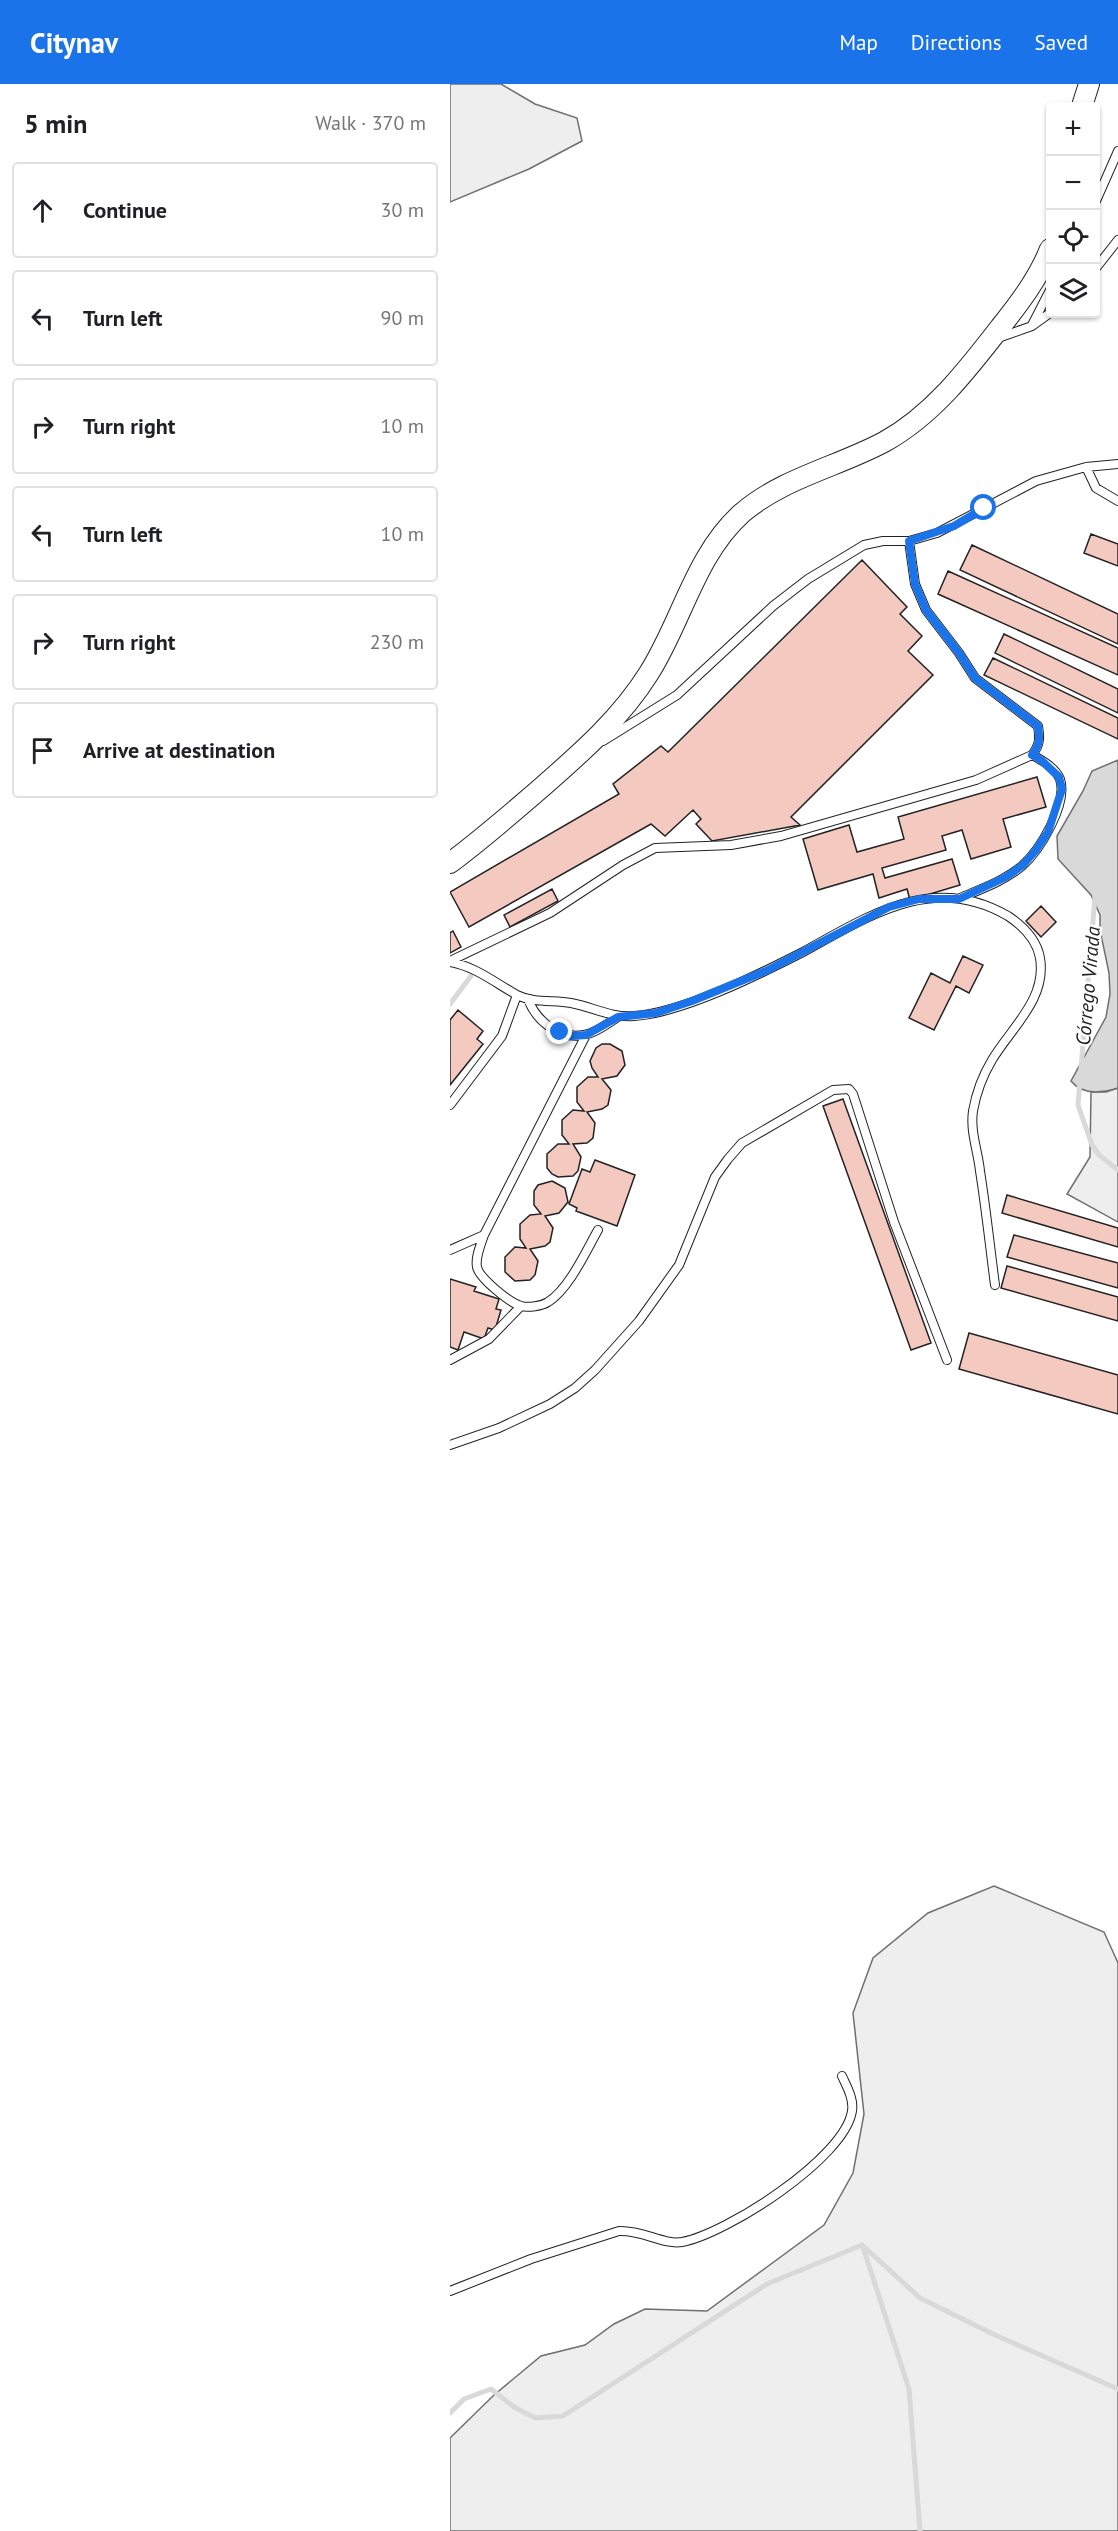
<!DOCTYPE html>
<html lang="en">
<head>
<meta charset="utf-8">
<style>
  body { margin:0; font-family:"PT Sans",sans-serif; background:#f6f6f6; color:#202124 }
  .controls { position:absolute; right:18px; top:18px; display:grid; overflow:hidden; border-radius:6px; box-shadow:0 2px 4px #0004 }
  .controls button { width:54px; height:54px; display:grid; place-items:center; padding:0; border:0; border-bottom:2px solid #e0e0e0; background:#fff; color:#202124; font:30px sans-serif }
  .stop { position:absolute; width:18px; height:18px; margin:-14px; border:4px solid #1a73e8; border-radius:50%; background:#fff }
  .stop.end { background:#1a73e8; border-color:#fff; box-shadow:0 2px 6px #0008 }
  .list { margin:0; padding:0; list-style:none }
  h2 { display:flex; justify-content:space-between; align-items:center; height:78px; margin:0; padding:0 24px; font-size:26px }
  h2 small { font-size:20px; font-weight:400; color:#757577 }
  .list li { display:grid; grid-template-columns:39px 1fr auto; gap:18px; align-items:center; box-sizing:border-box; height:96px; margin:0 12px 12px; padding:0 12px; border:2px solid #e0e0e0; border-radius:6px }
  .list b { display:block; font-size:22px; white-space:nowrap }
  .list em { font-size:20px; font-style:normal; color:#757577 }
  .icon { flex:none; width:33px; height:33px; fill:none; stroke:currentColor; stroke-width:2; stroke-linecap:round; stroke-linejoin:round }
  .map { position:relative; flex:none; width:668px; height:2447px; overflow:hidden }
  header { display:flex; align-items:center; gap:36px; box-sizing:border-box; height:84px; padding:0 30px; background:#1a73e8; color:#fff }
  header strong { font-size:28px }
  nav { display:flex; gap:33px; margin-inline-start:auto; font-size:21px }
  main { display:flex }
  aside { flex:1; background:#fff }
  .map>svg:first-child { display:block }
  .green { fill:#eee; stroke:#6f6f6f; stroke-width:1.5 }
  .water { fill:#d9d9d9; stroke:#6f6f6f; stroke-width:1.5 }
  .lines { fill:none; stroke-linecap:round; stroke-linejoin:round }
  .stream { stroke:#d9d9d9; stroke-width:5 }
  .building { fill:#f3c9c0; stroke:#222; stroke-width:1.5 }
  .service-casing { stroke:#222; stroke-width:10 }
  .tertiary-casing { stroke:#222; stroke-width:22 }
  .service { stroke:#fff; stroke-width:8 }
  .tertiary { stroke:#fff; stroke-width:20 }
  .route { stroke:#1a73e8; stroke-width:8 }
  .labels { text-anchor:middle; stroke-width:4.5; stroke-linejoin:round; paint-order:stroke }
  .water-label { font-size:20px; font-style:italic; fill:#222; stroke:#fff }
</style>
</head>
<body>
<header>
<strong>Citynav</strong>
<nav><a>Map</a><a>Directions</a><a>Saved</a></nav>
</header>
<main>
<aside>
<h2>5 min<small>Walk · 370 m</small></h2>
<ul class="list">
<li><svg class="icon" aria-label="ahead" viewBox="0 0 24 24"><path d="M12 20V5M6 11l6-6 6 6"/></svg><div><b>Continue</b></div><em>30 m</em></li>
<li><svg class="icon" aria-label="left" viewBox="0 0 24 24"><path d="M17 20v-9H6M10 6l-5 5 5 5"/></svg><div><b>Turn left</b></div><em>90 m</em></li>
<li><svg class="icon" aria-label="right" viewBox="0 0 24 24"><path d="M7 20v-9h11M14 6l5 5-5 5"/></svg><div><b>Turn right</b></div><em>10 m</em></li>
<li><svg class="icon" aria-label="left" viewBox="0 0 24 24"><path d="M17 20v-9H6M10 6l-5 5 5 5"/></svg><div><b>Turn left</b></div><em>10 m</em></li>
<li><svg class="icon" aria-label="right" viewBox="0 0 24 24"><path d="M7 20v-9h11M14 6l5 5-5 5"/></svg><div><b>Turn right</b></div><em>230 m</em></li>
<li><svg class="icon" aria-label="arrive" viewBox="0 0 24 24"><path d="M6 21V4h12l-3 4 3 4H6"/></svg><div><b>Arrive at destination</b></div></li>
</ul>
</aside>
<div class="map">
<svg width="668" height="2447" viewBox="0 0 668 2447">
  <rect width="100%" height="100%" fill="#fff"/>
  <path class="green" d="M0,0H51L85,20L127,34L132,57L79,85L0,118Z
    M668,1004V1138L617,1110L640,1073L641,1008H656Z
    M544,1802L654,1848L668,1879V2447H0V2354L44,2311L91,2272L135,2261L164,2240L195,2225L257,2227L374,2141L403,2089L414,2030L403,1929L423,1874L478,1829Z"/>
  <path class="water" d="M668,676V1004C652,1009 632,1011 621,997L656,933L660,910L659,889L650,846V831L641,811L608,775L607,752L633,707L642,687Z"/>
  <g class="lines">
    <path class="stream" d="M0,920L21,892
      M631,985L645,812
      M630,997L628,1021L642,1061L649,1071L668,1086
      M412,2161L470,2214L545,2251L668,2305
      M413,2163L459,2305L470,2447
      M0,2329L14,2315L41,2305L64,2323L85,2334L113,2332L317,2200L412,2161"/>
  </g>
  <path class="building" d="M641,450L668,460V482L634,469Z
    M522,461L668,530V560L510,486Z
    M412,476L457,523L450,530L472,552L458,567L483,591L341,733L350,741L262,757L246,740L251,735L243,726L215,752L201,740L19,843L0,808L169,710L163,700L211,662L218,668Z
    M498,487L668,564V591L488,510Z
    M554,550L668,605V629L545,569Z
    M543,574L668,634V655L534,591Z
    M587,693L596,723L553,735L561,763L521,775L512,746L492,752L496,766L432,784L435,794L502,775L510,801L460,816L457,805L429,814L423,790L368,806L353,755L399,741L407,768L454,755L448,733Z
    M102,805L108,817L60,843L54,831Z
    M591,822L606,838L591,853L576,837Z
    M3,847L11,863L0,869V849Z
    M513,872L533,881L519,909L506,902L484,946L459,934L481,889L500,899Z
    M8,926L33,947L27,955L33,960L0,1001V936Z
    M152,960H160L172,967L175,981L167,992L152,995L161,1006L158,1021L152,1025L137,1028L145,1039L143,1054L137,1059L123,1060L131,1073L128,1087L123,1092L108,1093L102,1090L97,1084V1070L108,1060H119L112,1051V1036L123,1026L134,1027L127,1018V1003L138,993H148L142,984L140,977L146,964Z
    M393,1015L481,1259L461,1266L373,1022Z
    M145,1076L185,1091L167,1142L126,1127L127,1124L119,1120L132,1085L140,1088Z
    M102,1097L115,1104L118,1118L109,1129L95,1132L103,1144L100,1158L95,1162L80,1165L88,1177L85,1191L80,1196L65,1197L55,1188V1173L65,1163L76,1164L70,1155V1140L80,1131L91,1130L84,1121V1107L88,1101Z
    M557,1111L668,1144V1163L552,1129Z
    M564,1151L668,1179V1204L557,1173Z
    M557,1182L668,1213V1237L551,1204Z
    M0,1195L26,1203L24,1207L49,1215L46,1225L51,1226L45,1246L38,1244L34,1255L14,1248L8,1266L0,1263Z
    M519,1249L668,1291V1330L509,1285Z"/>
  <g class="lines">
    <g class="service-casing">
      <path id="service" d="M646,117L668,67
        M646,184L668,156
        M582,241L600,206
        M548,254L582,242L600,229
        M636,383L646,404L668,417
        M153,657L227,611L323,522L358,495L414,461L433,457H459L487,449L586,397L636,383L668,380
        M510,814C531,805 554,797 572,782C590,766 618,720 610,695C606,685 592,676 582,671
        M0,877L100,829L173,781L205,764L281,761L331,752L526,696L582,671C590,661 590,654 588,642L525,594L509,569L476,526L465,500L459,457
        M0,878C26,883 44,898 67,911C83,919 103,916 121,919C143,923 161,934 184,932C232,929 310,890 353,868C419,832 483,788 558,832C573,842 587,856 590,874C597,915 561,944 542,976C533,991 526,1010 523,1027C520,1048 528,1067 530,1087C536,1125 540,1163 545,1201
        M78,915C86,937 110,956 134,951C146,949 158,939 168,933
        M136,951L34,1151C31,1160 25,1173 27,1183C29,1194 60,1219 71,1222C78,1224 92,1222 98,1218C119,1205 136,1167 148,1146
        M0,1021L52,952L67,911
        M0,1166L34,1151
        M0,1276L39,1255L71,1222
        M0,1361L49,1344L100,1320L125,1304L145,1286L189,1237L229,1181L265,1093L278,1075L292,1059L383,1006L399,1005L403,1010L444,1138L497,1276
        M0,2207L81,2175L169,2147C193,2146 213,2161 232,2158C276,2150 395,2074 402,2027C404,2015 397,2003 392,1992"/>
    </g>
    <g class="tertiary-casing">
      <path id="tertiary" d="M632,22L639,0
        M0,779C32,755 61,730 91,704C131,669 171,634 199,589C232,537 245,471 292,429C333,394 387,383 434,358C483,331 518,285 552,241C571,217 589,193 600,165"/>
    </g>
    <use href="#service" class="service"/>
    <use href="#tertiary" class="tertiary"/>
  </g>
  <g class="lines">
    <path class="route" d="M110,948L122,952L136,951L168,933L206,929L242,917L318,886L439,823L469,815H509L556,793L573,781L586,766L598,748L612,705L609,693L591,676L582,671C590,661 590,654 588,642L525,594L509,569L476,526L465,500L459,457L504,442L534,424"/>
  </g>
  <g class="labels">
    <g class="water-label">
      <text transform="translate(638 902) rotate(-85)" y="7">Córrego Virada</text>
    </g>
  </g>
</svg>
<div class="controls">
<button>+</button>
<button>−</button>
<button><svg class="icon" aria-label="locate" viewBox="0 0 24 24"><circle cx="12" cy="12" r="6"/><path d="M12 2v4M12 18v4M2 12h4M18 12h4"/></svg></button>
<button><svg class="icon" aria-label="layers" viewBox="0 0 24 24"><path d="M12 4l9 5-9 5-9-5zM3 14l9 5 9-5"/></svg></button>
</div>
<div class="stop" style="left:534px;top:424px"></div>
<div class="stop end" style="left:110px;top:948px"></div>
</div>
</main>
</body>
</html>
